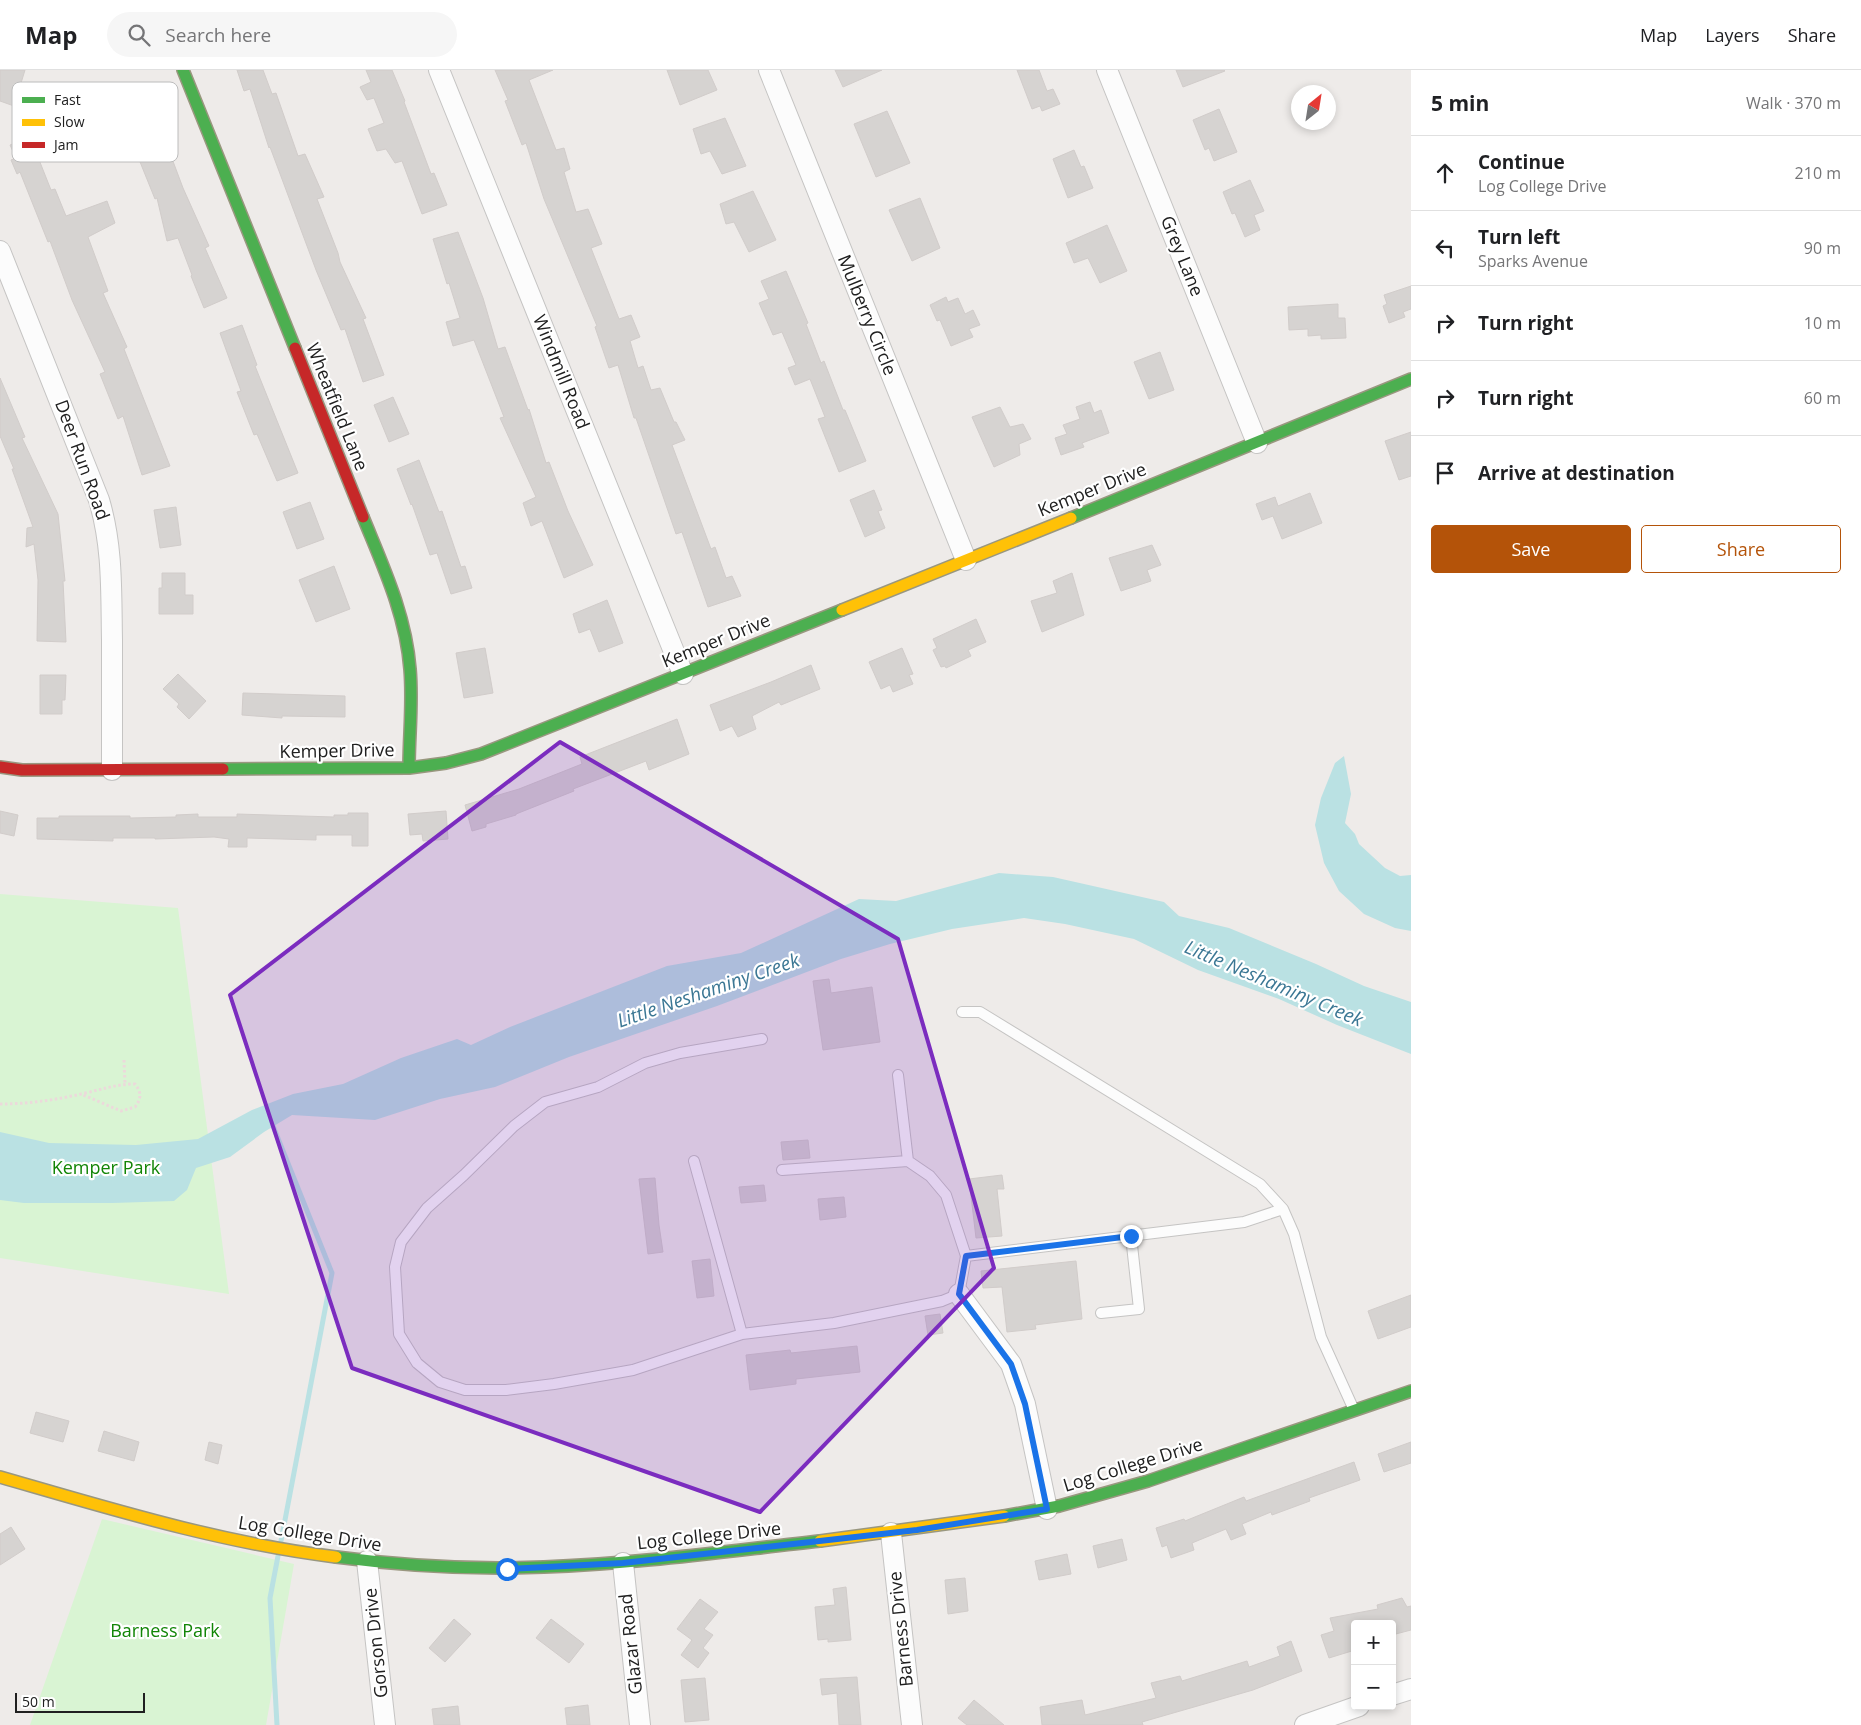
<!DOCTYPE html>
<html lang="en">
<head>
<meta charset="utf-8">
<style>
  body { margin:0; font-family:"Open Sans",sans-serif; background:#f6f6f6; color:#202124 }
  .controls { position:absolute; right:15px; bottom:15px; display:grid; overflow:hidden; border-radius:5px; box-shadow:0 2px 8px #0003 }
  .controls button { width:45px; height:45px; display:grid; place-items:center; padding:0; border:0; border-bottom:1px solid #e0e0e0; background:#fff; color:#202124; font:25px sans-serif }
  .compass { position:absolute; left:1291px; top:15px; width:45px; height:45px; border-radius:50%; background:#fff; box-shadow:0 2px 8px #0003; rotate:30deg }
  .scale { position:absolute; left:15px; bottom:12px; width:130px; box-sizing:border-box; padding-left:5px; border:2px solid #202020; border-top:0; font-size:14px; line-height:18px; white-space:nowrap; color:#202020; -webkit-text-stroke:4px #fff; paint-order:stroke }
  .stop { position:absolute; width:15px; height:15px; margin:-11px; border:4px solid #1a73e8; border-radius:50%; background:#fff }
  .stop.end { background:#1a73e8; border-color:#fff; box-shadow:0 1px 5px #0008 }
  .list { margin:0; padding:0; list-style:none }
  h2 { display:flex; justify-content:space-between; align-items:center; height:65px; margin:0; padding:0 20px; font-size:21px }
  h2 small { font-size:16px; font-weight:400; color:#757577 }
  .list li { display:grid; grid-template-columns:32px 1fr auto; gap:15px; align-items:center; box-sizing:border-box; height:75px; padding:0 20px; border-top:1px solid #e0e0e0 }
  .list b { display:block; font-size:19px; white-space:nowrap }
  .list p { margin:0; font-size:16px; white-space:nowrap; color:#757577 }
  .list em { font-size:16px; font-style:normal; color:#757577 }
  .actions { display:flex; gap:10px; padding:15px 20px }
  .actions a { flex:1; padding:11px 0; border:1px solid #b45309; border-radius:5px; text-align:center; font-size:18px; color:#b45309 }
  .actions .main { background:#b45309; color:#fff }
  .icon { flex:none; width:28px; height:28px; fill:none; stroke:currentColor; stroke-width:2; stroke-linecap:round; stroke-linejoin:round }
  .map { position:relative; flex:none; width:1411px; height:1655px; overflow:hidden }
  header { display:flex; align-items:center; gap:30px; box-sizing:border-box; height:70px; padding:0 25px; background:#fff; border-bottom:1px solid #e0e0e0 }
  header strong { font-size:24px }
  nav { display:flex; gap:28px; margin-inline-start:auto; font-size:18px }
  .search { width:350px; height:45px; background:#f6f6f6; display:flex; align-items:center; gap:12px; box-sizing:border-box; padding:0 18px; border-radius:28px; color:#757577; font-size:19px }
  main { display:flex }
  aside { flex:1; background:#fff }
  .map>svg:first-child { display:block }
  .park { fill:#d9f4d3 }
  .water { fill:#bae1e3 }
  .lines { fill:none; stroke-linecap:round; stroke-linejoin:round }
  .stream { stroke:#bae1e3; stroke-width:5 }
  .building { fill:#d6d3d1; stroke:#d1ccca }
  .lane-casing { stroke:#c5c4c3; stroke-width:12 }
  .street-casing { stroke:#c5c4c3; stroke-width:22 }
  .fast-casing { stroke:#99977f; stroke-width:14 }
  .slow-casing { stroke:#99977f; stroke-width:14 }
  .jam-casing { stroke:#99977f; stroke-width:14 }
  .path { stroke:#ecd9db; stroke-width:3; stroke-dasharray:2.5 2.5; stroke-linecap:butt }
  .lane { stroke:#fcfcfc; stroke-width:10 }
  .street { stroke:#fcfcfc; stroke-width:20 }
  .fast { stroke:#4caf50; stroke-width:11 }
  .slow { stroke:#ffc107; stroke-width:11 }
  .jam { stroke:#c62828; stroke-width:11 }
  .route { stroke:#1a73e8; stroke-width:6 }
  .marked { fill:#7b2cbf; fill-opacity:0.2; stroke:#7b2cbf; stroke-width:4; stroke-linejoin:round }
  .labels { text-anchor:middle; stroke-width:4.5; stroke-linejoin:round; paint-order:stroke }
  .street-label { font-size:18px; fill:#202020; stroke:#fff }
  .park-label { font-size:18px; fill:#118506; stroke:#fff }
  .water-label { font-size:19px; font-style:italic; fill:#3b7794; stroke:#fff }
  .key { fill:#fff; stroke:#bcbcbc; stroke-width:1 }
  .key-label { font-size:14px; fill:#202020 }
</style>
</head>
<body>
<header>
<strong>Map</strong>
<div class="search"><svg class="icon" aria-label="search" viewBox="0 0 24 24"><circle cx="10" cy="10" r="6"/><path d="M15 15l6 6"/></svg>Search here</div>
<nav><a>Map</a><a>Layers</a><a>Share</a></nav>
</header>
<main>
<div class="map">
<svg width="1411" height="1655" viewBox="0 0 1411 1655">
  <rect width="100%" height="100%" fill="#eeebe9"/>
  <path class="park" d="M0,824L178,838L229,1224L0,1188Z
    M102,1449L294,1494L266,1655H30Z"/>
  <path class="water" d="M1344,686L1351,724L1345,753L1355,764L1359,774L1385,798L1400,806L1411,805V861L1395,858L1364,844L1339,821L1324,793L1315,755L1321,728L1335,693Z
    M999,803L1053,807L1164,832L1179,846L1229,858L1316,894L1364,916L1411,932V984L1337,955L1279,929L1198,900L1134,869L1065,854L1024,848L952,859L890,874L841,889L717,936L569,987L495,1017L440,1029L375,1050L292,1045L264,1062L230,1087L196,1098L187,1120L174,1131L113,1133H24L0,1130V1062L49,1073L136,1075L198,1069L252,1040L293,1024L343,1014L401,988L457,969L471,975L510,957L667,896L741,883L859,829L896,831Z"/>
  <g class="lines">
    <path class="stream" d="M271,1051L332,1203L281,1471
      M277,1655L270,1528L278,1486"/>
  </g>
  <path class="building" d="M0,0H25L14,36L0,31Z
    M237,0H263L272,24L276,23L298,86L305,84L324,127L317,129L338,183L340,192L366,248L363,249L384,305L363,312L345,259L341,260L316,200L270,77L269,78L250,19L244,21Z
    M366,0H392L405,31L404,32L431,104L434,103L447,135L422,144L402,91L395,93L386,79L377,81L368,59L384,53L374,28L367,30L360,17L371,12Z
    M495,0H553L529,10L556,80L564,78L570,99L564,102L576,142L588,139L602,174L591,178L619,249L631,245L640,267L630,271L638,298L643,296L651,320L660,318L674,352H676L685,370L672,375L711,479L715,477L726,508L732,506L741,526L708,537L682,462L676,464L636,348H634L618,295L609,298L595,257L597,256L544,129L526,73L522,75L505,31L508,30Z
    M667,0H708L717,20L680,35Z
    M835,0H882L843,17Z
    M1017,0H1039L1047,21L1053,19L1060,34L1042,41L1040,36L1032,39Z
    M1176,0H1224L1225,1L1183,17Z
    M147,22L183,118L209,176L205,178L227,228L204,238L191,206L192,205L178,168L167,171L157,128L155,129L134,77L98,91L87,61L127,44L123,31Z
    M1219,39L1237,82L1214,91L1209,78L1205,80L1193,50Z
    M887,41L910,93L876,107L854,54Z
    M725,48L746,96L722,104L710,81L701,84L693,59Z
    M30,67L51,120L55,119L66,146L107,131L115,153L88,167L108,221L103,223L127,277L124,279L170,396L142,405L123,346L118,349L100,304L105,302L72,230L50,171L48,172L20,102L17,104L11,90L16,88L10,75Z
    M1074,80L1081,97L1084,96L1093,118L1068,128L1053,89Z
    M1250,110L1264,141L1254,145L1260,160L1245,167L1235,143L1232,144L1223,122Z
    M753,121L776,170L749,182L734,152L726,154L720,134Z
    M920,128L940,178L912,191L889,140Z
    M1107,155L1127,201L1100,213L1088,188L1074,193L1066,173Z
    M458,162L483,228L498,279L505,277L528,340L529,339L546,393L549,392L568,441L593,495L564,508L542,451L531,456L523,433L536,427L500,348L504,347L474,270L453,276L446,252L460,248L449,213L447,214L433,169Z
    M786,201L808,253L806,254L821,293L824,291L843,340H845L866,391L839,402L818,349L825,347L810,309L795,315L788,298L796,295L782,262L773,265L759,233L769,229L761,211Z
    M1411,216V239L1403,242L1405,247L1389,253L1383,236L1387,234L1384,225Z
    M946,227L948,232L958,228L965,244L973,240L980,255L969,259L973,267L951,276L940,250L937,251L930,235Z
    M1338,234V248H1345L1346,268L1321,269V265L1308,266V259L1289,260L1288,237Z
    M242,255L257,295L255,296L298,403L277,411L257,364L254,365L237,322L241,321L220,263Z
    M1160,282L1174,320L1149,329L1134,292Z
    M0,308L25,367L22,368L58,444L65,511H63L66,572L37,571L38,510L34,474L26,477L27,458L33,457L12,399H14L0,366Z
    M393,327L409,364L389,372L374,335Z
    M1090,332L1094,343L1101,340L1109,363L1082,373L1084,377L1061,385L1055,368L1067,364L1063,355L1080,349L1076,337Z
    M1000,337L1010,357L1023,354L1031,369L1019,374L1020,385L994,397L972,347Z
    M1411,362V406L1399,410L1385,371Z
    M419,390L439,442L442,441L461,497L465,496L472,518L451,524L437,483L430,485L412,434L411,435L397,399Z
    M874,420L882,440L878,441L885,458L865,467L850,430Z
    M1310,423L1322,453L1282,469L1273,446L1262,450L1256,434L1275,427L1278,436Z
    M310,432L324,469L297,479L283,442Z
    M176,437L181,475L160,478L154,440Z
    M1152,475L1161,495L1147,500L1151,511L1121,521L1109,488Z
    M334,496L350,539L316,552L299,510Z
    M162,503H185V525H193V544H159V518H162Z
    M1072,503L1084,545L1042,562L1031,531L1057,523L1053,511Z
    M607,530L623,573L599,582L590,559L579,563L573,544Z
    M976,549L986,572L968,580L971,586L946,598L945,596L941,597L933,580L937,578L933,569Z
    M485,578L493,623L464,628L456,583Z
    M902,578L913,604L909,605L913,614L893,622L890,615L881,619L869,592Z
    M811,595L820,619L781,635L779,632L752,646L756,659L738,667L732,656L720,661L710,635L771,612Z
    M178,604L206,631L189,649L177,637L179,634L163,619Z
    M40,605H66L65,630H62V644H40Z
    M243,623L345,626V647L282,646V648L242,645Z
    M677,649L689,684L649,700L646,691L573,719L574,721L516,744V745L486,754V757L472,761L465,735L519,719L582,694L580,687Z
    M0,741L18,745L14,766L0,763Z
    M446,741L448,769L423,771L422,764L410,765L408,744Z
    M348,743H368V776H352V765H316V770L247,768V777H228L229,769L214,767L155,769V768H113V771L37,769V748H59V746H130V748L176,747V745L198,744V747H237V744L334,747V745H348Z
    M829,909L831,923L872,917L880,972L823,980L813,911Z
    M808,1070L810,1088L783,1090L781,1072Z
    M1002,1105L1004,1119H997L1002,1166L976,1168L969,1109Z
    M655,1108L659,1155L663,1182L648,1184L639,1109Z
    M764,1115L766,1131L741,1133L739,1117Z
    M844,1127L846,1147L820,1150L818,1129Z
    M710,1189L714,1226L697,1228L692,1191Z
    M1076,1191L1082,1249L1035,1255L1036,1259L1007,1262L1002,1217L983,1218L981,1201Z
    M1411,1225V1257L1378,1269L1368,1241Z
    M940,1244L943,1263L928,1265L925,1246Z
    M857,1276L860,1302L796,1309V1314L750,1320L746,1285L790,1280L791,1283Z
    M36,1342L69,1351L63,1372L30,1363Z
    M104,1361L139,1372L134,1391L98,1381Z
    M209,1372L222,1375L218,1394L205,1390Z
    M1411,1372V1393L1384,1402L1378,1384Z
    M1354,1392L1360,1410L1309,1428L1310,1431L1272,1445L1271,1442L1242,1454L1246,1464L1231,1470L1226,1459L1192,1473L1194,1480L1171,1488L1167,1475L1162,1477L1156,1458L1184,1449L1185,1451L1244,1427L1246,1431Z
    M11,1457L25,1479L0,1495V1464Z
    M1122,1469L1127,1490L1098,1498L1093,1476Z
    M1067,1484L1071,1504L1039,1510L1035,1491Z
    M965,1508L968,1541L948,1544L945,1510Z
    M846,1517L851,1570L828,1572V1569L818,1570L815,1537L835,1535L833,1519Z
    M1402,1528L1407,1537L1411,1536V1560L1392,1565V1554H1355V1580L1329,1588L1321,1565L1334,1561L1330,1548L1378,1539L1377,1535Z
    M700,1529L718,1542L704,1559L713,1565L703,1578L709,1583L698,1598L681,1585L692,1570L677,1559Z
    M454,1549L471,1564L445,1592L429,1578Z
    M551,1549L584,1574L569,1593L536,1568Z
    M1291,1571L1302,1601L1253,1620L1142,1652L1143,1655H1042L1040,1637L1082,1630L1085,1645L1156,1628L1151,1613L1180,1606L1182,1611L1247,1591L1249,1597L1280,1586L1277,1577Z
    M857,1607L861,1655H839L837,1623L822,1625L820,1609Z
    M705,1608L709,1650L685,1652L681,1610Z
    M974,1630L1004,1655H967L958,1648Z
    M588,1635L590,1655H567L565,1638Z
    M458,1636L460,1655H434L432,1639Z"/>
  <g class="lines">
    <g class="lane-casing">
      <path id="lane" d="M962,942H980L1260,1114L1283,1139L1294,1164L1321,1267L1354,1340
        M762,969L680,983L645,993L598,1017L545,1032L514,1056L464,1105L427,1138L401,1172L395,1197L399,1264L417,1293L440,1312L465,1320H506L554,1314L633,1300L742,1264L834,1253L942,1231L959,1224L966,1186L946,1125L930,1106L908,1091L898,1005
        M694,1091L742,1264
        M782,1100L908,1091
        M966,1186L1244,1152L1283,1139
        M1101,1243L1139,1239L1131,1166"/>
    </g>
    <g class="street-casing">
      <path id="street" d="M439,0L683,604
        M769,0L966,490
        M1107,0L1257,373
        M0,181L99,430C113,477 111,522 112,570C112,614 112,657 112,700
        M959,1224L1011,1294L1025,1334L1047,1439
        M891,1463L912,1655
        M367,1491L385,1655
        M623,1493L640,1655
        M1392,1625L1411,1619
        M1305,1655L1359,1636"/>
    </g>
    <g class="fast-casing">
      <path id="fast" d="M183,0L295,278
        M363,447C383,496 406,545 410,599C413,632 409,665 409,698
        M1071,448L1411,309
        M223,699L409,698L446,693L481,684L842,540
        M1004,1446L1059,1436L1148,1411L1411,1321
        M336,1487C405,1496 474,1500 544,1497C636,1494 728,1481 820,1471"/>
    </g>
    <g class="slow-casing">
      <path id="slow" d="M842,540L1071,448
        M0,1407C111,1439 221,1473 336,1487
        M820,1471L1004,1446"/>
    </g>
    <g class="jam-casing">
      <path id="jam" d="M295,278L363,447
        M0,697L22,700L223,699"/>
    </g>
    <path class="path" d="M124,990L125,1014
      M0,1034C27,1034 55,1030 81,1024C100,1020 116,1014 135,1014C142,1023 141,1029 135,1037L121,1041L81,1024"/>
    <use href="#lane" class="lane"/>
    <use href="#street" class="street"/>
    <use href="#fast" class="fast"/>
    <use href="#slow" class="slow"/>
    <use href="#jam" class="jam"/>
  </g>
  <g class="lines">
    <path class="route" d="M507,1499L623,1493L917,1460L1047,1439L1025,1334L1011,1294L959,1224L966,1186L1131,1166"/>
  </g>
  <path class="marked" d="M560,672L898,869L994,1198L760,1442L352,1298L230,925Z"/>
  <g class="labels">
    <g class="street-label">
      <text transform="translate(1182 186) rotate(68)" y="6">Grey Lane</text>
      <text transform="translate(867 245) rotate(68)" y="6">Mulberry Circle</text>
      <text transform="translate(561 302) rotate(68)" y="6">Windmill Road</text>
      <text transform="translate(337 337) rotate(68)" y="6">Wheatfield Lane</text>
      <text transform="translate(82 390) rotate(70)" y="6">Deer Run Road</text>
      <text transform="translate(1092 420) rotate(-22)" y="6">Kemper Drive</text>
      <text transform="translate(716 571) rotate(-22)" y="6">Kemper Drive</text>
      <text transform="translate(337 681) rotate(-1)" y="6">Kemper Drive</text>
      <text transform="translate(1133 1395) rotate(-17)" y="6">Log College Drive</text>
      <text transform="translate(310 1464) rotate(9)" y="6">Log College Drive</text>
      <text transform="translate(709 1466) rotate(-6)" y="6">Log College Drive</text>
      <text transform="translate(901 1559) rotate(-96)" y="6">Barness Drive</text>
      <text transform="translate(376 1573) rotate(-96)" y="6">Gorson Drive</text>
      <text transform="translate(631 1574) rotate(-96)" y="6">Glazar Road</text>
    </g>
    <g class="park-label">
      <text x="106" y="1104">Kemper Park</text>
      <text x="165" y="1567">Barness Park</text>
    </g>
    <g class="water-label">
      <text transform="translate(1274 913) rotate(23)" y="7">Little Neshaminy Creek</text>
      <text transform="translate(708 920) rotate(-19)" y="7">Little Neshaminy Creek</text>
    </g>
  </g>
  <rect x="12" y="12" width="166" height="80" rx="8" class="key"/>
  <rect x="22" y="27" width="23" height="6" fill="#4caf50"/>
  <rect x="22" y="49" width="23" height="7" fill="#ffc107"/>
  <rect x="22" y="72" width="23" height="6" fill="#c62828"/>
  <g class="key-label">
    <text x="54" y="35">Fast</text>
    <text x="54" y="57">Slow</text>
    <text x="54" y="80">Jam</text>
  </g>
</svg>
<div class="controls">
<button>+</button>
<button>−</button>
</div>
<svg class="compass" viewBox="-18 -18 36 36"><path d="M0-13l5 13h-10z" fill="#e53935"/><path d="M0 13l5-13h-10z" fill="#757577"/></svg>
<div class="scale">50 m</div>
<div class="stop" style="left:507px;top:1499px"></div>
<div class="stop end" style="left:1131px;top:1166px"></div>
</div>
<aside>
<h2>5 min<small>Walk · 370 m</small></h2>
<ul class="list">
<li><svg class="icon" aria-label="ahead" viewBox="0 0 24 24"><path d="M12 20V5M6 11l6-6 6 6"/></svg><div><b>Continue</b><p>Log College Drive</p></div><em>210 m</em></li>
<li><svg class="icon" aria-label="left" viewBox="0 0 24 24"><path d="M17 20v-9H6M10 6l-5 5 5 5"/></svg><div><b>Turn left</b><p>Sparks Avenue</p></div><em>90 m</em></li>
<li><svg class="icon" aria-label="right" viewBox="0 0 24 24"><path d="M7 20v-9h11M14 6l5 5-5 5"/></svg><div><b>Turn right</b></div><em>10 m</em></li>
<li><svg class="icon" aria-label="right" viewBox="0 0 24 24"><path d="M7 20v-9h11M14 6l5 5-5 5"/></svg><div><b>Turn right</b></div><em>60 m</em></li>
<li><svg class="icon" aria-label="arrive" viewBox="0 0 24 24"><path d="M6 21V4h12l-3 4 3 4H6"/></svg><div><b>Arrive at destination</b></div></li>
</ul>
<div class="actions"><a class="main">Save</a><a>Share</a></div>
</aside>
</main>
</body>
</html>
